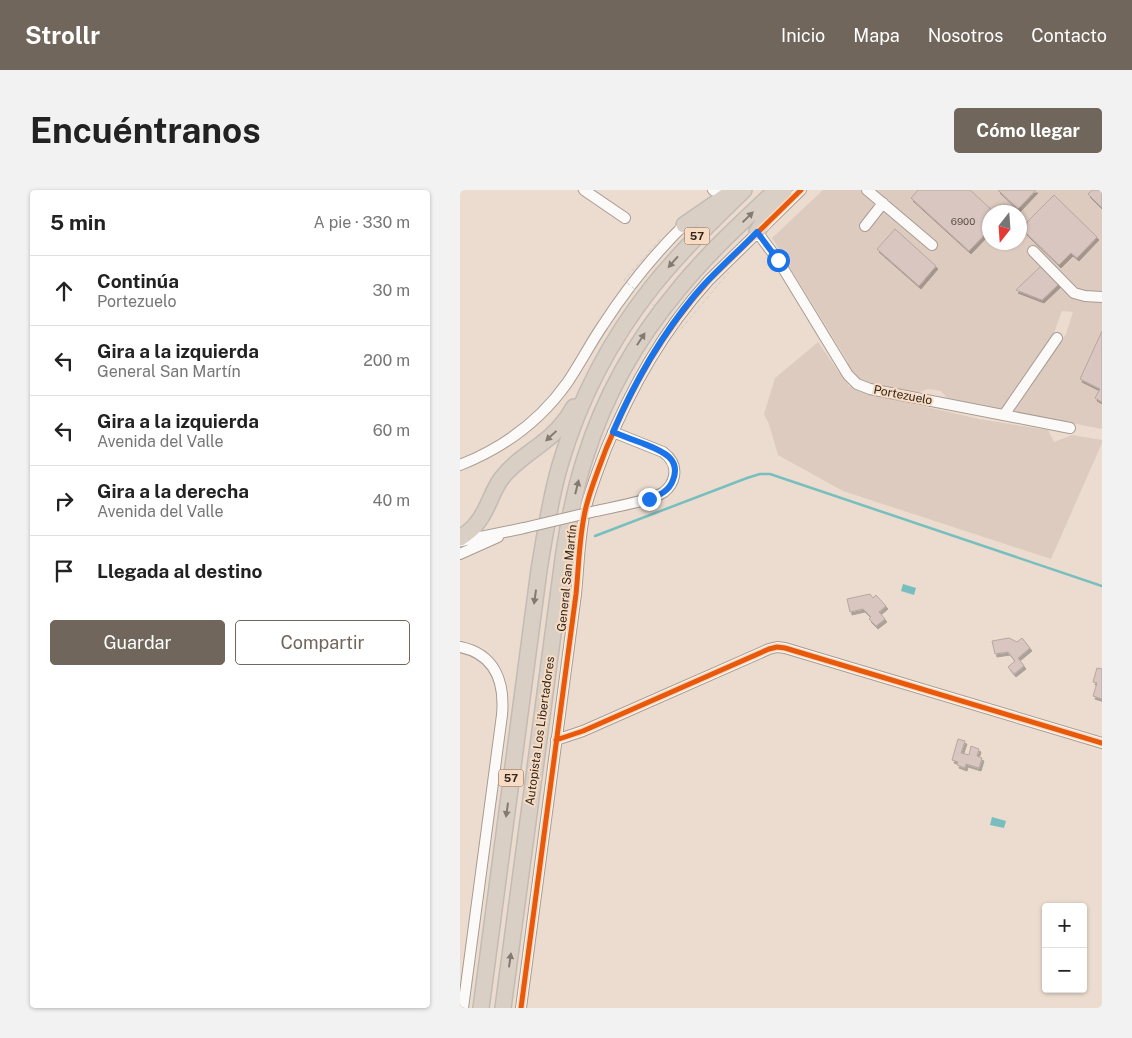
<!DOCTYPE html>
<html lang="es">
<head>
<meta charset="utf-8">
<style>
  body { margin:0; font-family:"Public Sans",sans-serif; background:#f2f2f2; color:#222 }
  .controls { position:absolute; right:15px; bottom:15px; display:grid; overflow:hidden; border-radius:5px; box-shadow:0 1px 4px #0004 }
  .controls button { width:45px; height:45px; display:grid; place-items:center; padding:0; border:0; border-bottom:1px solid #e0e0e0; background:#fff; color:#222; font:25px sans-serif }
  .compass { position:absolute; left:522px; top:15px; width:45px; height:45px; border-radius:50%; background:#fff; box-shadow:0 1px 4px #0004; rotate:197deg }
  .stop { position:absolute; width:15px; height:15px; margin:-11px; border:4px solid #1a73e8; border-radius:50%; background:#fff }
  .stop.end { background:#1a73e8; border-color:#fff; box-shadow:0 1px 5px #0008 }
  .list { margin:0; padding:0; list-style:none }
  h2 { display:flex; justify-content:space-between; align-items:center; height:65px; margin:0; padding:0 20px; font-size:21px }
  h2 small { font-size:16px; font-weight:400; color:#767676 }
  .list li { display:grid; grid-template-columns:32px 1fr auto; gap:15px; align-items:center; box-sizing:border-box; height:70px; padding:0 20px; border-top:1px solid #e0e0e0 }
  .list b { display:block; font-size:19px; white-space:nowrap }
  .list p { margin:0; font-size:16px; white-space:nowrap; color:#767676 }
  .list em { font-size:16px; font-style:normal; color:#767676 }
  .actions { display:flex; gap:10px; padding:15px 20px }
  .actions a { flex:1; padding:11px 0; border:1px solid #71665b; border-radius:5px; text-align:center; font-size:18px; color:#71665b }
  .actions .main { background:#71665b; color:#fff }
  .icon { flex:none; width:28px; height:28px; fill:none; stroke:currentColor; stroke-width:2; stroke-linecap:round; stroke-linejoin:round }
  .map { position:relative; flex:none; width:642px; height:818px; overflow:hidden; border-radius:5px }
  header { display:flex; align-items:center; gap:30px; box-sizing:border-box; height:70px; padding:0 25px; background:#71665b; color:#fff }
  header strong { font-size:24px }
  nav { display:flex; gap:28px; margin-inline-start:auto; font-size:18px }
  .intro { display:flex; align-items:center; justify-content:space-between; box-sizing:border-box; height:120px; padding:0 30px }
  h1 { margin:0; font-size:35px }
  .button { padding:12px 22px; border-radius:5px; background:#71665b; color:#fff; font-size:18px; font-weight:700 }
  main { display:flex; gap:30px; padding:0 30px }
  aside { flex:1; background:#fff; border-radius:5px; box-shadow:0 1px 4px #0004 }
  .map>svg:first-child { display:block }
  .industrial { fill:#decbbf; fill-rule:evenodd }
  .water { fill:#76bfbe }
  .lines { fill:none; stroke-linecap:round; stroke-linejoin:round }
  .stream { stroke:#76bfbe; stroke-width:2.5 }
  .building { fill:#d9c6c0; stroke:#b5a7a1; filter:url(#shadow) }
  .minor-casing { stroke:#a79c92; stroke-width:12 }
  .highway-casing { stroke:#c3bbb4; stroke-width:18 }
  .minor { stroke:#fcfaf8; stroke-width:10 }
  .highway { stroke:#d9cfc5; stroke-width:15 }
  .minor-bridge-casing { stroke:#a79c92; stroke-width:12; stroke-linecap:butt }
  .path-bridge { stroke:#d1cdc9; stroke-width:1; stroke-dasharray:4 2.5; stroke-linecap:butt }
  .minor-bridge { stroke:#fcfaf8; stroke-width:10 }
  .cycleway-casing { stroke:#f7dbc3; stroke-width:8 }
  .cycleway { stroke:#e8590c; stroke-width:5 }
  .oneway { fill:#847a71 }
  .route { stroke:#1a73e8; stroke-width:6 }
  .labels { text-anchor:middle; stroke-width:4; stroke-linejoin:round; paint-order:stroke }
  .number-label { font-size:10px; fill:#5d5048 }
  .shield { fill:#f7dbc3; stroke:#6c5c4f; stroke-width:1 }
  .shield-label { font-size:11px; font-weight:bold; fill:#30261d }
  .street-label { font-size:12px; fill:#30261d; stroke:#f7dbc3 }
</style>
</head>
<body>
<header>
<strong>Strollr</strong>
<nav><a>Inicio</a><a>Mapa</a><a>Nosotros</a><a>Contacto</a></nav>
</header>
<div class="intro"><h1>Encuéntranos</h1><a class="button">Cómo llegar</a></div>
<main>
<aside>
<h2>5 min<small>A pie · 330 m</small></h2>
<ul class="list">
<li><svg class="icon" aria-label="ahead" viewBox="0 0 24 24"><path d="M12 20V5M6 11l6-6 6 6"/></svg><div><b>Continúa</b><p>Portezuelo</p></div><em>30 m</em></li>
<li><svg class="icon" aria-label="left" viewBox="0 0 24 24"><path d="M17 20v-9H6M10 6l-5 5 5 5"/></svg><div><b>Gira a la izquierda</b><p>General San Martín</p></div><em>200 m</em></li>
<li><svg class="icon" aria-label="left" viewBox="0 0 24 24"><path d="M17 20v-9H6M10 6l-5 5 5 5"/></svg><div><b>Gira a la izquierda</b><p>Avenida del Valle</p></div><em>60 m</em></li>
<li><svg class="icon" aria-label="right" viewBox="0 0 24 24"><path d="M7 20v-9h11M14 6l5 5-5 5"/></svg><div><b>Gira a la derecha</b><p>Avenida del Valle</p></div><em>40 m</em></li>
<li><svg class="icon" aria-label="arrive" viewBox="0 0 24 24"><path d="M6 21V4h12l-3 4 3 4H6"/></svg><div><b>Llegada al destino</b></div></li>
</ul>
<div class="actions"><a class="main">Guardar</a><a>Compartir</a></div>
</aside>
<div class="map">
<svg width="642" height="818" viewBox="0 0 642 818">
  <defs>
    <filter id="shadow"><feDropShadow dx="2" dy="3" stdDeviation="0" flood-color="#0004"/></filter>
  </defs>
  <rect width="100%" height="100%" fill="#ebdccf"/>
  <path class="industrial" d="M363,0H642V239L555,222V218L606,144L613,122L602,121L594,143L543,220L488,209L481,201L468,199L457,203L409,194L396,188L388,176V172L312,48ZM530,22H560V52H530Z
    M358,152L383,188L389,196L401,202L519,229L588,240L594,252L612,245L642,250V253L591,369L383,301L318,265L309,234L304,224L315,188Z"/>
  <path class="water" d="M443,394L456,398L454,405L441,401Z
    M532,627L546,631L544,638L530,635Z"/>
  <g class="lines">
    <path class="stream" d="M135,346L287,288L300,284H310L642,396"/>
  </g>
  <path class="building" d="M458,0H510L534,22H530V39L509,61L451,8Z
    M538,0H576L558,19Z
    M632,0H642V18L628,4Z
    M594,5L637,47L617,68L611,63L599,75L565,42L567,32Z
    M435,39L476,76L459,96L417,59Z
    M582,75L600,93L582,110L556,100Z
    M642,141V212L635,208L640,199L620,189Z
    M410,404L413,408L416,405L426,416L419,422L425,429L416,436L409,429L411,427L403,419L390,422L387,409Z
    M549,448L557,452L562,448L570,458L558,468L564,476L554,484L548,477L555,471L548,462L535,464L532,451Z
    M637,478L642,479V509L633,506L637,493L633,492Z
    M498,549L505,551L501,563L509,565L511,556L519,559L517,566L522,568L519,578L506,574L505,578L497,575L498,572L492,570Z"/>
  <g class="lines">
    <g class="minor-casing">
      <path id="minor" d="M124,0L165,28
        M253,0L258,2
        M407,0L472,55
        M405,36L423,13
        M297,42L318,70L388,185L397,194L410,199L610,238
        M573,61L614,103L625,106L642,107
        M544,225L597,148
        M0,275C43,258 80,231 107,193C120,174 130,154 143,135C167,98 195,63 227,32
        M136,321C153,317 191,311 204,302C209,298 213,292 214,286C216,275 211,268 203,262L153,242
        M1,351L64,338
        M0,364L38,347
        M0,457C35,464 45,492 42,525L3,818
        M96,550L123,541L309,459L317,457L325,458L642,553
        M61,818L116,404C119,375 119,345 126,317C131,297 139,278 146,259C172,196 203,141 249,90L341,0"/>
    </g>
    <g class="highway-casing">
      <path id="highway" d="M224,35L273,1
        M297,42L309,22L324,2
        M0,348C6,344 13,339 17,333C28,320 31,303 41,289C52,274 67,265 81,254C95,244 106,231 114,217
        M21,818L79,380C85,345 90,309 100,275C119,210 150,150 192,97C220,62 252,31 284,0
        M43,818L103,369C108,335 114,301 125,268C144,207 176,150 218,100C247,64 282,32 316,0"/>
    </g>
    <use href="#minor" class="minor"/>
    <use href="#highway" class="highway"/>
    <g class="minor-bridge-casing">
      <path id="minor-bridge" d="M64,338L136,321"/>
    </g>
    <path class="path-bridge" d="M200,49L164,90L221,139L269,82"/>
    <use href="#minor-bridge" class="minor-bridge"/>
    <g class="cycleway-casing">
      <path id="cycleway" d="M96,550L123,541L309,459L317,457L325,458L642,553
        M61,818L116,404C119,375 119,345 126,317C131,297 139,278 146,259C172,196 203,141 249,90L341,0"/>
    </g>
    <use href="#cycleway" class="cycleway"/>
  </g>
  <defs><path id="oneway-solid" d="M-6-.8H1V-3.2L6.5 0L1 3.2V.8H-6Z" transform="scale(1.25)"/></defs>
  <g class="oneway">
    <use href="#oneway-solid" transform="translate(288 27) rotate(-44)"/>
    <use href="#oneway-solid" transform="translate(213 72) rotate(131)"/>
    <use href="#oneway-solid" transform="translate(181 149) rotate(-57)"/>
    <use href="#oneway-solid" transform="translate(91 246) rotate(137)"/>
    <use href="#oneway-solid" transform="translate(117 297) rotate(-76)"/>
    <use href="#oneway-solid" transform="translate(75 407) rotate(98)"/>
    <use href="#oneway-solid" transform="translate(47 620) rotate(98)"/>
    <use href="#oneway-solid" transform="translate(50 770) rotate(-82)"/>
  </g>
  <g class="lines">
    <path class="route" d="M189,309C200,305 209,301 213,290C222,267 199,260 182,253C173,250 163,246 153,242C174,193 201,146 235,105C254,82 277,63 297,42L318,70"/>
  </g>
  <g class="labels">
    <g class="number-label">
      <text x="503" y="35">6900</text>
    </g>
    <g class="shield">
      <rect x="224.5" y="37.5" width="25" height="17" rx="4"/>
      <rect x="38.5" y="579.5" width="25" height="17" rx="4"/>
    </g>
    <g class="shield-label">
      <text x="237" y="50">57</text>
      <text x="51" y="592">57</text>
    </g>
    <g class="street-label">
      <text transform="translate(443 205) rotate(11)" y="4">Portezuelo</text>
      <text transform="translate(107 388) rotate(-84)" y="4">General San Martín</text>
      <text transform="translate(80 541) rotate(-82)" y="4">Autopista Los Libertadores</text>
    </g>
  </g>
</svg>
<div class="controls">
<button>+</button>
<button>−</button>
</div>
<svg class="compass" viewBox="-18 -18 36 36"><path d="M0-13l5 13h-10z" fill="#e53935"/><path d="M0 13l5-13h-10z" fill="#767676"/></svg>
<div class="stop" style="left:318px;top:70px"></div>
<div class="stop end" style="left:189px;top:309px"></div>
</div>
</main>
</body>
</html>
